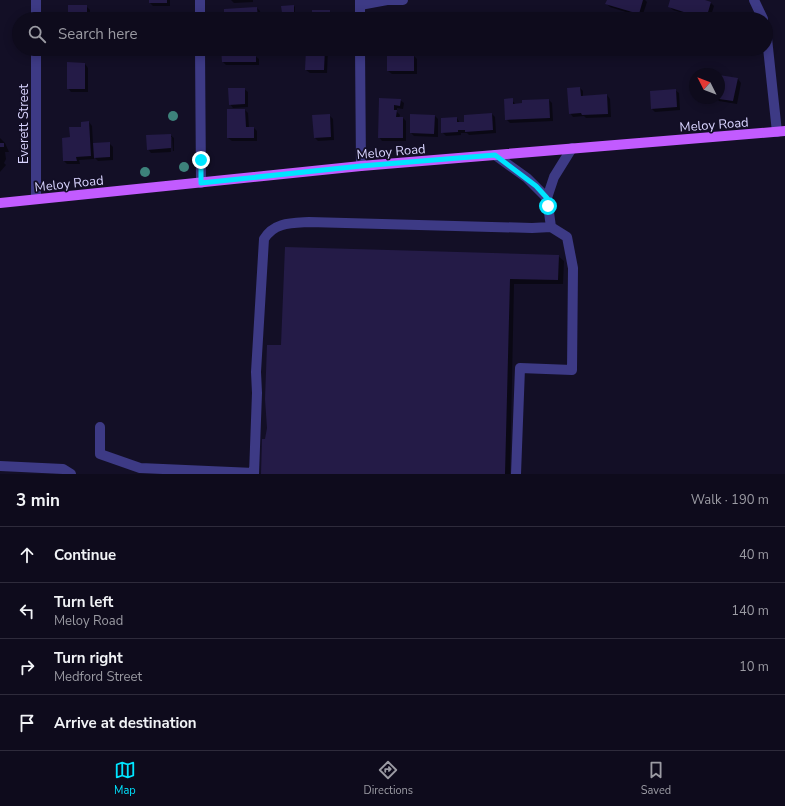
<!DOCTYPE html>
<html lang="en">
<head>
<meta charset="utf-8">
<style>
  body { margin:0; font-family:"Nunito Sans",sans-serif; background:#171425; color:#f1f3f6 }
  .compass { position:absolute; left:689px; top:68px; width:36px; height:36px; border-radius:50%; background:#0e0b1c; box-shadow:0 2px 10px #0003; rotate:312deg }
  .stop { position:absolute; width:12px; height:12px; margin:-9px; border:3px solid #00e5ff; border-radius:50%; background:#fff }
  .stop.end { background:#00e5ff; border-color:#fff; box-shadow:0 1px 4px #0008 }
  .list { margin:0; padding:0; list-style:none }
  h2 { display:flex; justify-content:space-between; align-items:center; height:52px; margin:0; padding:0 16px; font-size:17px }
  h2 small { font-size:13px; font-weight:400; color:#9b9ba3 }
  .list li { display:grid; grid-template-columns:26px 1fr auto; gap:12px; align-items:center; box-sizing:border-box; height:56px; padding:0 16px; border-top:1px solid #2e2b3b }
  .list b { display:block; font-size:15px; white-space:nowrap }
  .list p { margin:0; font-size:13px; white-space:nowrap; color:#9b9ba3 }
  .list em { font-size:13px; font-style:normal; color:#9b9ba3 }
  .icon { flex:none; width:22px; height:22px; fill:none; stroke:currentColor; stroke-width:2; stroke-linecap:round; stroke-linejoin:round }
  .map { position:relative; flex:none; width:785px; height:474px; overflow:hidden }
  .search { position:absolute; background:#0e0b1c; box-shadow:0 2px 10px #0003; left:12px; right:12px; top:12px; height:44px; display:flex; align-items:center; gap:10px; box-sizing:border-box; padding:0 14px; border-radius:22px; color:#9b9ba3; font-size:15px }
  .sheet { height:276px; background:#0e0b1c }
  nav { display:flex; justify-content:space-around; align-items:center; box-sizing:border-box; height:56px; border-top:1px solid #2e2b3b; background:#0e0b1c; font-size:11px; color:#9b9ba3 }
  nav a { display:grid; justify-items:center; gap:2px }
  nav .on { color:#00e5ff }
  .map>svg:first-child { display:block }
  .shadow { fill:#0007 }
  .building { fill:#241b47 }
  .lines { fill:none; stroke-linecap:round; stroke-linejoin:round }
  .minor { stroke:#3d3a85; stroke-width:10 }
  .major { stroke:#c25bff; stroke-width:10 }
  .tree { fill:#3d827b }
  .route { stroke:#00e5ff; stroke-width:5 }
  .labels { text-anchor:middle; stroke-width:3.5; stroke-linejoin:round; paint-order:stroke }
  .street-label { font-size:13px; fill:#d9d4ff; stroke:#130f26 }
</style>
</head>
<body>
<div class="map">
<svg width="785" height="474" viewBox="0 0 785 474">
  <rect width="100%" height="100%" fill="#130f26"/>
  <path class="shadow" d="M150,0H170V6H153L150,3Z
    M231,0H253V2L234,3Z
    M608,0H645L647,2L642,17L610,7L607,4Z
    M671,0H701L711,3L714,6L710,19H702L673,10L669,6Z
    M86,6L90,10V19H69Z
    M294,6L295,7V14H284L283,13Z
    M257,8L260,11L261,19H225V10Z
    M329,11L333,14V19H313Z
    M222,49H253L254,55L259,59V65H226L223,62Z
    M307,49H328L327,73H310L306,70Z
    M413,55L417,59V74H392L388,71Z
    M85,64L88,68V92H71L68,88Z
    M738,79L741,83L737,104L719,101L717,98H719V83Z
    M580,88L583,91V97L607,95L610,99L611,117L586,118L584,116L573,117L570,113Z
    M244,89L248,92V107L233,108L230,104Z
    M675,90L679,93L680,110L655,112L652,109L651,92Z
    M380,99L400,100L404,103L403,109L397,108V112L400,115L399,118H403L406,121V141H382L379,137Z
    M512,100L516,105L549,100L552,103L553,121L510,123L506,119Z
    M228,110H245L248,113L249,128H254L257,131V141H232L228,138Z
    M492,114L495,117L496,133L469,135L467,133H461V135L446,136L442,132L457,118L460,123H465Z
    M329,115L333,119L334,140L318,141L315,138Z
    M435,116L438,119V137L414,136L411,133Z
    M89,122L92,126L93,144L109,143L113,147V160L98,161L94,157V159L79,160L80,164H67L64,161L71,138Z
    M170,135L174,138V151H173L172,137H170L171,152L151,153L148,149Z
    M0,138L5,143L9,152H5L6,159L4,163L6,165L0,172Z
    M558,256L564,261L563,284H514L510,474H262L266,440L282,346Z"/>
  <path class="building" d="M149,0H167V3H149Z
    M607,0H643L639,14L605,4Z
    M670,0H705L711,2L706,19L668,7Z
    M68,5H87V19H68Z
    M294,5V13H282L281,6Z
    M257,7L258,19H224V9Z
    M312,10H330V19H312Z
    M221,49H251V54H256V62H222Z
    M306,49H325L324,70H305Z
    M387,54H414V71H387Z
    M67,62L85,63V89H67Z
    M719,75L738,78L733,101L719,99Z
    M580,87L581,96L607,94L608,114L582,115L581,113L569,114L567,88Z
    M228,88H245V104L229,105Z
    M676,89L677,107L651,109L650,91Z
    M379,98L401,99L400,106L394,105V110H397L396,117H403V138H378Z
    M513,98V104L522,103V100L549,99L550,118L505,120L504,99Z
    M227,109H245L246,127H254V138H227Z
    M492,113L493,130L465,132V130H458V132L441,133V118L457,117V122H464V115Z
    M330,114L331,137L314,138L312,115Z
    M410,114L435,115L434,134L410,133Z
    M89,121L91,156L76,157L77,161H63L62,138L70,137L69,127H81V122Z
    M171,134V148L147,150L146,135Z
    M110,142V157L94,158L93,143Z
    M0,143H4V147H0Z
    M285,247L559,255L558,280L510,279L505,474H261L262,439H265L267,428L265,399L267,345H281Z"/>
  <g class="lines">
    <path class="minor" d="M200,0V19
      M360,0V19
      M754,0L763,19
      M360,5L387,0H403
      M36,19V0
      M766,29L777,132
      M200,49L201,183
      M360,49L361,166
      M495,155L527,178L547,198
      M36,199V49
      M100,427V454L140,468L254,473
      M0,466L63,469L71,474
      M254,474L257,393L256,372L264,239C274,222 292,223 309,222L532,228L551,227
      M516,474L520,368L572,370L573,268L567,237L551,227L547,198L554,177L572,148"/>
    <path class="major" d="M0,203L361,166L785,131"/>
  </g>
  <g class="tree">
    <circle cx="173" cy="116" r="5"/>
    <circle cx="184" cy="167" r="5"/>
    <circle cx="145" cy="172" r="5"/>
  </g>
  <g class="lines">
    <path class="route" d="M201,160V183L361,166L495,155L536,186L547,198L548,206"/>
  </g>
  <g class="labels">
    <g class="street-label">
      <text transform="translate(23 124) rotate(-90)" y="5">Everett Street</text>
      <text transform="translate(714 124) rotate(-4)" y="5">Meloy Road</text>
      <text transform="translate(391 151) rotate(-5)" y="5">Meloy Road</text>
      <text transform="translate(69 183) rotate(-6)" y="5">Meloy Road</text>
    </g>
  </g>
</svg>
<svg class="compass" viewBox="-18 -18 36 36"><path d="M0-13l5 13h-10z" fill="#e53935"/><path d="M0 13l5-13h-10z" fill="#9b9ba3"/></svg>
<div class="stop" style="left:548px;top:206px"></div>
<div class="stop end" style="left:201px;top:160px"></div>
<div class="search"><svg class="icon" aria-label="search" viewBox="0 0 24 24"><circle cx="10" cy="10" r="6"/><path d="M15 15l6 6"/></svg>Search here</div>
</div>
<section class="sheet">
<h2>3 min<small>Walk · 190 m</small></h2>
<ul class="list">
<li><svg class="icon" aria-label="ahead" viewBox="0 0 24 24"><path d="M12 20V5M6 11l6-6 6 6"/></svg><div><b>Continue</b></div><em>40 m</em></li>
<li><svg class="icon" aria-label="left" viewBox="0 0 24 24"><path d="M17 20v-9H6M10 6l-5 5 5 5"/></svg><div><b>Turn left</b><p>Meloy Road</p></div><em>140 m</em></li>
<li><svg class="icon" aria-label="right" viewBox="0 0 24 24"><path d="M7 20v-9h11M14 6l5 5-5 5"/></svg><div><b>Turn right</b><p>Medford Street</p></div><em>10 m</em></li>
<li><svg class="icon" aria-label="arrive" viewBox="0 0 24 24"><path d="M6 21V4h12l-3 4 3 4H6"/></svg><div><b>Arrive at destination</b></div></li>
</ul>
</section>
<nav>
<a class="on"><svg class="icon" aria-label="map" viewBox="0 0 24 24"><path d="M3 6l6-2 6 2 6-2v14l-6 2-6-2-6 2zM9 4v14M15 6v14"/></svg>Map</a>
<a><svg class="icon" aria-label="directions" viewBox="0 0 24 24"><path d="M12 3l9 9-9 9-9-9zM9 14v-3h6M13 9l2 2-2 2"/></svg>Directions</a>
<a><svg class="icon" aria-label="saved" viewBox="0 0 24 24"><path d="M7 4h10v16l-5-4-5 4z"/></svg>Saved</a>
</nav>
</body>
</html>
